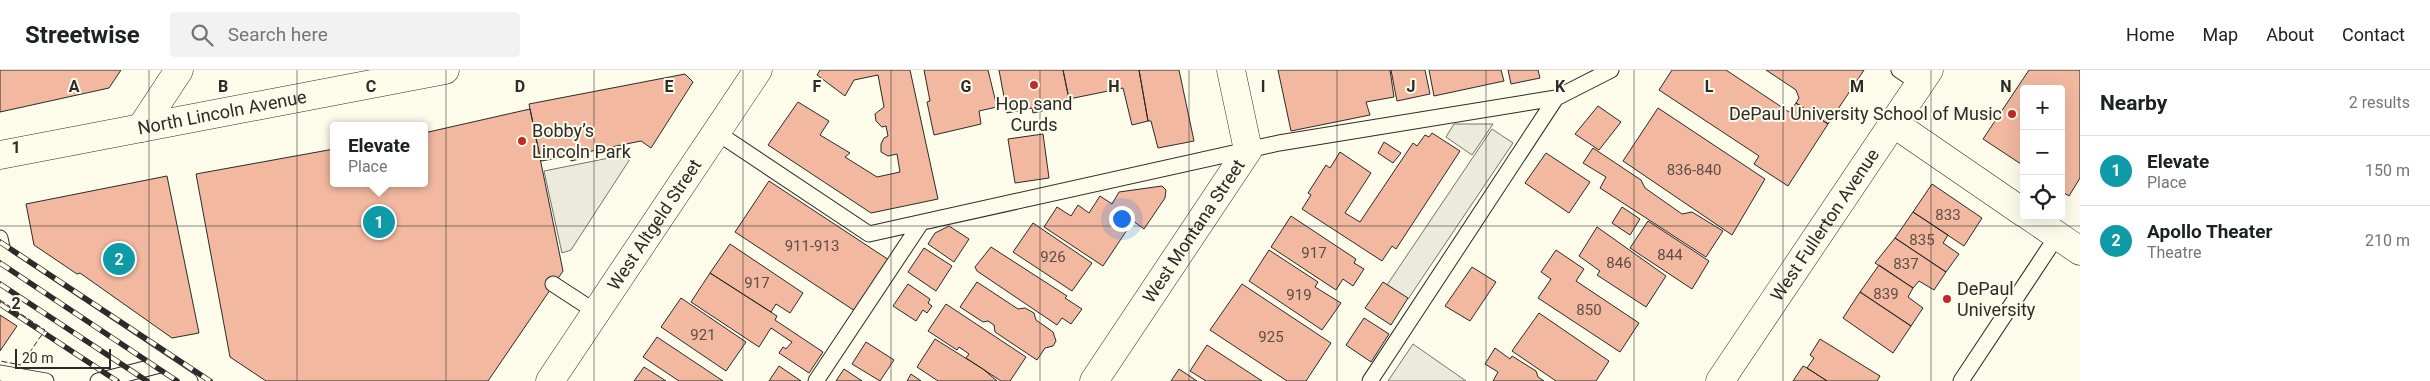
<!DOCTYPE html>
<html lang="en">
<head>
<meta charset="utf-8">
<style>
  body { margin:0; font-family:Roboto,sans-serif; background:#f2f2f2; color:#202124 }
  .controls { position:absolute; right:15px; top:15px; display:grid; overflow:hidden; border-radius:5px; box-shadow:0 5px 20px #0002 }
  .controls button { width:45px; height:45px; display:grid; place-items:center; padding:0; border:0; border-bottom:1px solid #e0e0e0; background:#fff; color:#202124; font:25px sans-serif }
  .scale { position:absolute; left:15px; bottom:12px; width:96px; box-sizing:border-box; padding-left:5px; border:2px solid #2b2b2b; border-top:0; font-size:14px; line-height:18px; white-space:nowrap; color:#2b2b2b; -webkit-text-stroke:4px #fdfbea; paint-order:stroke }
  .you { position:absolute; left:1121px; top:148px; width:18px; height:18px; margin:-12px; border:4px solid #fff; border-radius:50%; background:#1a73e8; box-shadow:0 0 0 8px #1a73e833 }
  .badge { display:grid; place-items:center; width:32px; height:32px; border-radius:50%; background:#1a73e8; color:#fff; font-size:16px; font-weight:700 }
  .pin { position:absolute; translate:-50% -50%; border:2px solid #fff; box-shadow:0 1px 5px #0006 }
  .popup { position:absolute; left:330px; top:52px; width:98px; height:65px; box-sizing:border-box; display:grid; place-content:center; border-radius:5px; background:#fff; filter:drop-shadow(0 1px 4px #0005); font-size:16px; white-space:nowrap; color:#757577 }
  .popup b { font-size:19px; color:#202124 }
  .popup::after { content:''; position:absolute; left:50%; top:100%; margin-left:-10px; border:10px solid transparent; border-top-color:#fff }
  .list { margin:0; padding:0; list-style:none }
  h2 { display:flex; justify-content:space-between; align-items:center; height:65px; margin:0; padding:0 20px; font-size:21px }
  h2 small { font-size:16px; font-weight:400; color:#757577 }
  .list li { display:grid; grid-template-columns:32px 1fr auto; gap:15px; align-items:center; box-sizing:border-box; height:70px; padding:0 20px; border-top:1px solid #e0e0e0 }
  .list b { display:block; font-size:19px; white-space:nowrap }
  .list p { margin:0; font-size:16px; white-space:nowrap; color:#757577 }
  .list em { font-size:16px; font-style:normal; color:#757577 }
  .icon { flex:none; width:28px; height:28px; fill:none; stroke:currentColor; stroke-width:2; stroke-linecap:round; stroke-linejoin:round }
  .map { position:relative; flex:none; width:2080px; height:311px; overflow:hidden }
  header { display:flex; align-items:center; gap:30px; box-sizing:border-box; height:70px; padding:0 25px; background:#fff; border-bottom:1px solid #e0e0e0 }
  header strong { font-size:24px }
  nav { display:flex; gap:28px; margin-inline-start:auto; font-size:18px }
  .search { width:350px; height:45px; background:#f2f2f2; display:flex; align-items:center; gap:12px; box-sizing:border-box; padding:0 18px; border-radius:5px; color:#757577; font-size:19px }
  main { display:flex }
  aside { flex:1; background:#fff }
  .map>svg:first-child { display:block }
  .parking { fill:#eceadb; stroke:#74746e }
  .building { fill:#f2b8a0; stroke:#2b2b2b }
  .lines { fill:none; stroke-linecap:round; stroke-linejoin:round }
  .lane-casing { stroke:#2b2b2b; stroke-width:17 }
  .street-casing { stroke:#2b2b2b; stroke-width:29 }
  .secondary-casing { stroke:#2b2b2b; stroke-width:29 }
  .lane { stroke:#fdfbea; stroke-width:15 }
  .street { stroke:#fdfbea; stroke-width:28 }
  .secondary { stroke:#fdfbea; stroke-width:28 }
  .rail-casing { stroke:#2b2b2b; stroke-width:5.5 }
  .rail { stroke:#fdfbea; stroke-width:4; stroke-dasharray:11; stroke-linecap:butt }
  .fence { stroke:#2b2b2b; stroke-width:1; stroke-dasharray:6 2.5; stroke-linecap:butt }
  .grid { fill:none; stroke:#2b2b2b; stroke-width:1; stroke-opacity:0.55 }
  .poi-dot { fill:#c62828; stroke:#fdfbea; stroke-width:2 }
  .labels { text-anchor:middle; stroke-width:4; stroke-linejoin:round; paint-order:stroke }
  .number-label { font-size:15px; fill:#5d4e48 }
  .poi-label { font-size:18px; fill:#2b2b2b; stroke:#fdfbea; text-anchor:start }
  .street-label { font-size:18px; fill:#2b2b2b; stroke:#fdfbea }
  .grid-label { font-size:16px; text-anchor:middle; font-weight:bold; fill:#2b2b2b; stroke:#fdfbea; stroke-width:4; stroke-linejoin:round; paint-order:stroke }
</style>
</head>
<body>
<header>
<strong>Streetwise</strong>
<div class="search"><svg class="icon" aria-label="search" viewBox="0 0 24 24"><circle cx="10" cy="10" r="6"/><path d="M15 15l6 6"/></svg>Search here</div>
<nav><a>Home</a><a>Map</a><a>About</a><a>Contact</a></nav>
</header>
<main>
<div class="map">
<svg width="2080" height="311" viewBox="0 0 2080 311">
  <rect width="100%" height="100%" fill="#fdfbea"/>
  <path class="parking" d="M1454,54H1493L1472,85L1446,67Z
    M1492,59L1513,73L1408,229L1387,215Z
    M614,87L630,89L571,180L562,183L544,101Z
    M1413,274L1466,311H1388Z"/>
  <path class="building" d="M0,0H121L109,18L0,42Z
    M820,0H910L938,129L871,143L768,75L798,32L829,51L820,65L850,83L845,87L877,107L900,102L897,84L888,86L881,82V74L884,68L888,66L886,56L882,57L876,51L875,44L884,37L878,5L854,10L845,26L817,5Z
    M924,0H988L997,37L979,41L981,54L934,65L927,32L930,31Z
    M999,0H1063L1069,29L1044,35L1046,40L1033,43L1032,38L1007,43Z
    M1063,0H1139L1148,51L1132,55L1123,18L1069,29Z
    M1139,0H1179L1194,71L1158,78L1151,51H1148Z
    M1278,0H1390L1394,27L1366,32L1370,45L1291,61Z
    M1391,0H1425L1430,24L1397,31Z
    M1429,0H1501L1504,11L1434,26Z
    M1508,0H1538L1540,8L1511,14Z
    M1672,0H1726L1789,42L1796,33L1828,54L1788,116L1754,94L1759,86L1659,20Z
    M1766,0H1864L1828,54L1796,33L1799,28L1796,20Z
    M2029,0H2080V108L2069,126L2061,121V19H2024V96L1983,69Z
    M685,4L693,12L651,78L641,71L587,82L588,87L571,91L570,86L541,91L529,34Z
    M1598,36L1621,52L1599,80L1575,64Z
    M1658,38L1765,109L1732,165L1623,91Z
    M530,39L563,201L488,311H266L230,287L196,104L334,79V113H424V63Z
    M1432,63L1460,81L1396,179L1392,176L1382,191L1302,139L1311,125L1308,123L1326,95L1330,98L1340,82L1371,103L1345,143L1360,152L1413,73L1417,76L1425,65L1429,67Z
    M1043,64L1049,108L1015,113L1008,69Z
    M1384,72L1401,83L1393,93L1378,83Z
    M1593,78L1641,110L1645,118L1682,144L1692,142L1723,161L1706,187L1600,118L1606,107L1583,93Z
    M1546,83L1590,112L1569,143L1525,113Z
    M167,106L199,263L172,268L80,203L77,204L34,175L26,134Z
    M769,111L889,190L855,241L735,162Z
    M1932,114L1982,148L1964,176L1913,142Z
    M1162,116L1166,120L1165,128L1144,159L1133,151L1103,196L1044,157L1057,137L1071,146L1078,135L1089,143L1100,126L1112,134L1119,122Z
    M1622,137L1640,149L1630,165L1612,153Z
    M1913,142L1948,165L1943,173L1959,184L1946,202L1895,168Z
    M1291,146L1356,189L1354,193L1364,199L1353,216L1343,209L1336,220L1271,177Z
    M1648,151L1709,191L1692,219L1630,178Z
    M1033,153L1092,193L1072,221L1013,182Z
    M949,156L969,169L954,192L928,174L935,163Z
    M1597,157L1666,206L1646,237L1597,205L1600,201L1579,186Z
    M1895,168L1946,202L1934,220L1919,211L1913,218L1875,193Z
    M730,174L803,223L790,243L776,234L771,242L710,203Z
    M991,177L1067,226L1065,228L1082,239L1071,254L1062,248L1057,255L977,201L975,197Z
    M924,178L952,196L936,221L908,202Z
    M1269,180L1318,212L1315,217L1341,233L1322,260L1249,211Z
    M1556,180L1584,199L1576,211L1639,253L1620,282L1538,228L1551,209L1541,202Z
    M1879,195L1913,218L1908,227L1923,238L1911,256L1860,222Z
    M1472,197L1496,212L1470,251L1445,236Z
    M710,203L777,246L775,250L823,282L809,303L779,283L783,277L786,279L792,272L771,258L759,277L691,232Z
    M977,212L1018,239L1025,238L1034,243L1036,250L1053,262L1056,271L1053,276L1045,278L1037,290L995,262L994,255L988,251L983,252L960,237Z
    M1383,212L1408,228L1391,255L1365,238Z
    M908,214L930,229L928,233L932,236L927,243L923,240L916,251L893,236Z
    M1242,214L1331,273L1306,311H1287L1210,260Z
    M1860,222L1911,256L1893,283L1843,248Z
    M681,228L746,272L726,301L661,257Z
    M946,234L1026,287L1010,311H1001L966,288L969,284L959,277L957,280L928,261Z
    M1539,243L1609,291L1596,311H1556L1512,281Z
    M0,245L17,256L0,281Z
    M1364,248L1389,264L1371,292L1346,275Z
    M657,267L723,311H679L643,287Z
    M935,269L983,299L997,311H938L917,297Z
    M1820,269L1880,306L1877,311H1827L1807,298L1814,288L1810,285Z
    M866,272L894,290L880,311L852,294Z
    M1207,275L1262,311H1206L1190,301Z
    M1495,278L1510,289L1512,286L1536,301L1538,307L1544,311H1493L1498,302L1485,294Z
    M779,296L801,311H769Z
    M1803,296L1807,298L1827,311H1793Z
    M644,297L666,311H634Z
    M844,299L862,311H836Z
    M1179,299L1197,311H1171Z
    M911,304L921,311H907Z"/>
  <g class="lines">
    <g class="lane-casing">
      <path id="lane" d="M1899,0L1920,14
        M716,62L869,164L1279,73L1556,28L1611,0
        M0,168L4,187L190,311
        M553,214L596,242
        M0,303L46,311
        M98,311L164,294
        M816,311L921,153
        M1370,311L1556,28
        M1961,311L2057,166"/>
    </g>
    <g class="street-casing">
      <g id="street">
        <path d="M1893,53L2024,143"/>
        <path d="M141,58L179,0"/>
        <path d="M2029,146L2080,181"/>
        <path id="s1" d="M550,311L758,0"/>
        <path id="s2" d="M1094,311L1248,80L1231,0"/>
      </g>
    </g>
    <g class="secondary-casing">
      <g id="secondary">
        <path id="s3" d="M0,85L445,0"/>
        <path id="s4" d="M1720,311L1929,0"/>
      </g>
    </g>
    <use href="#lane" class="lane"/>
    <use href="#street" class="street"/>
    <use href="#secondary" class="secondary"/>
    <g class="rail-casing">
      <path id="rail" d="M0,172L210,311
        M0,193L177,311
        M0,214L147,311
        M0,234L117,311"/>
    </g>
    <use href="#rail" class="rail"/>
    <path class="fence" d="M0,230L45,260L21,295L0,291"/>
  </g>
  <path class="grid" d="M149,0V311M297,0V311M446,0V311M594,0V311M743,0V311M891,0V311M1040,0V311M1189,0V311M1337,0V311M1486,0V311M1634,0V311M1783,0V311M1931,0V311M0,156H2080"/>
  <g class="poi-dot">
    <circle cx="1034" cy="15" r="5"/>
    <circle cx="2012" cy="44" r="5"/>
    <circle cx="522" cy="71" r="5"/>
    <circle cx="1947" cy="229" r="5"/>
  </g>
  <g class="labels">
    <g class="number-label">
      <text x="1694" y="105">836-840</text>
      <text x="1948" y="150">833</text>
      <text x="1922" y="175">835</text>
      <text x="812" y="181">911-913</text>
      <text x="1314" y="188">917</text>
      <text x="1670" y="190">844</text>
      <text x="1053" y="192">926</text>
      <text x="1619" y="198">846</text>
      <text x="1906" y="199">837</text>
      <text x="757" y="218">917</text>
      <text x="1886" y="229">839</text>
      <text x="1299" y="230">919</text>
      <text x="1589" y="245">850</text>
      <text x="703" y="270">921</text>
      <text x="1271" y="272">925</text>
    </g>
    <g class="poi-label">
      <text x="1034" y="40" text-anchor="middle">Hop sand<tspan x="1034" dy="21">Curds</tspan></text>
      <text x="2002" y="50" text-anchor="end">DePaul University School of Music</text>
      <text x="532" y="67">Bobby’s<tspan x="532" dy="21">Lincoln Park</tspan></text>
      <text x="1957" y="225">DePaul<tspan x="1957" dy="21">University</tspan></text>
    </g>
    <g class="street-label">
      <text dy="6" stroke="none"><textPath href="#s3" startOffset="226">North Lincoln Avenue</textPath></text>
      <text dy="6" stroke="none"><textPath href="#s1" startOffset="188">West Altgeld Street</textPath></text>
      <text dy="6" stroke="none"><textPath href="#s4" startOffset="188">West Fullerton Avenue</textPath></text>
      <text dy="6" stroke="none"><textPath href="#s2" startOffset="180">West Montana Street</textPath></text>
    </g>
  </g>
  <g class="grid-label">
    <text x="74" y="22">A</text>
    <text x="223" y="22">B</text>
    <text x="371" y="22">C</text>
    <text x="520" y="22">D</text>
    <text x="669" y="22">E</text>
    <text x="817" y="22">F</text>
    <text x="966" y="22">G</text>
    <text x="1114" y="22">H</text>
    <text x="1263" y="22">I</text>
    <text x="1411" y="22">J</text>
    <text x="1560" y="22">K</text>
    <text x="1709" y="22">L</text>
    <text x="1857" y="22">M</text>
    <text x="2006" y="22">N</text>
    <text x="16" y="83">1</text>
    <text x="16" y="239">2</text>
  </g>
</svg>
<div class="controls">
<button>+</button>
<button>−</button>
<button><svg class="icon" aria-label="locate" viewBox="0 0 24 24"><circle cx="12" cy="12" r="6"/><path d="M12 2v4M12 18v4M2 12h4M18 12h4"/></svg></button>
</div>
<div class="scale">20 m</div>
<div class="you"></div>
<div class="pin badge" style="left:379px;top:152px;background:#0f9aa8">1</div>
<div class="popup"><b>Elevate</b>Place</div>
<div class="pin badge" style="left:119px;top:189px;background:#0f9aa8">2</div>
</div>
<aside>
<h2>Nearby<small>2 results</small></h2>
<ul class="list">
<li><span class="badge" style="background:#0f9aa8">1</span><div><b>Elevate</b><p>Place</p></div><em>150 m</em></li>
<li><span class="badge" style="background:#0f9aa8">2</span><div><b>Apollo Theater</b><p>Theatre</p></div><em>210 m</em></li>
</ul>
</aside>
</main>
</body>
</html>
